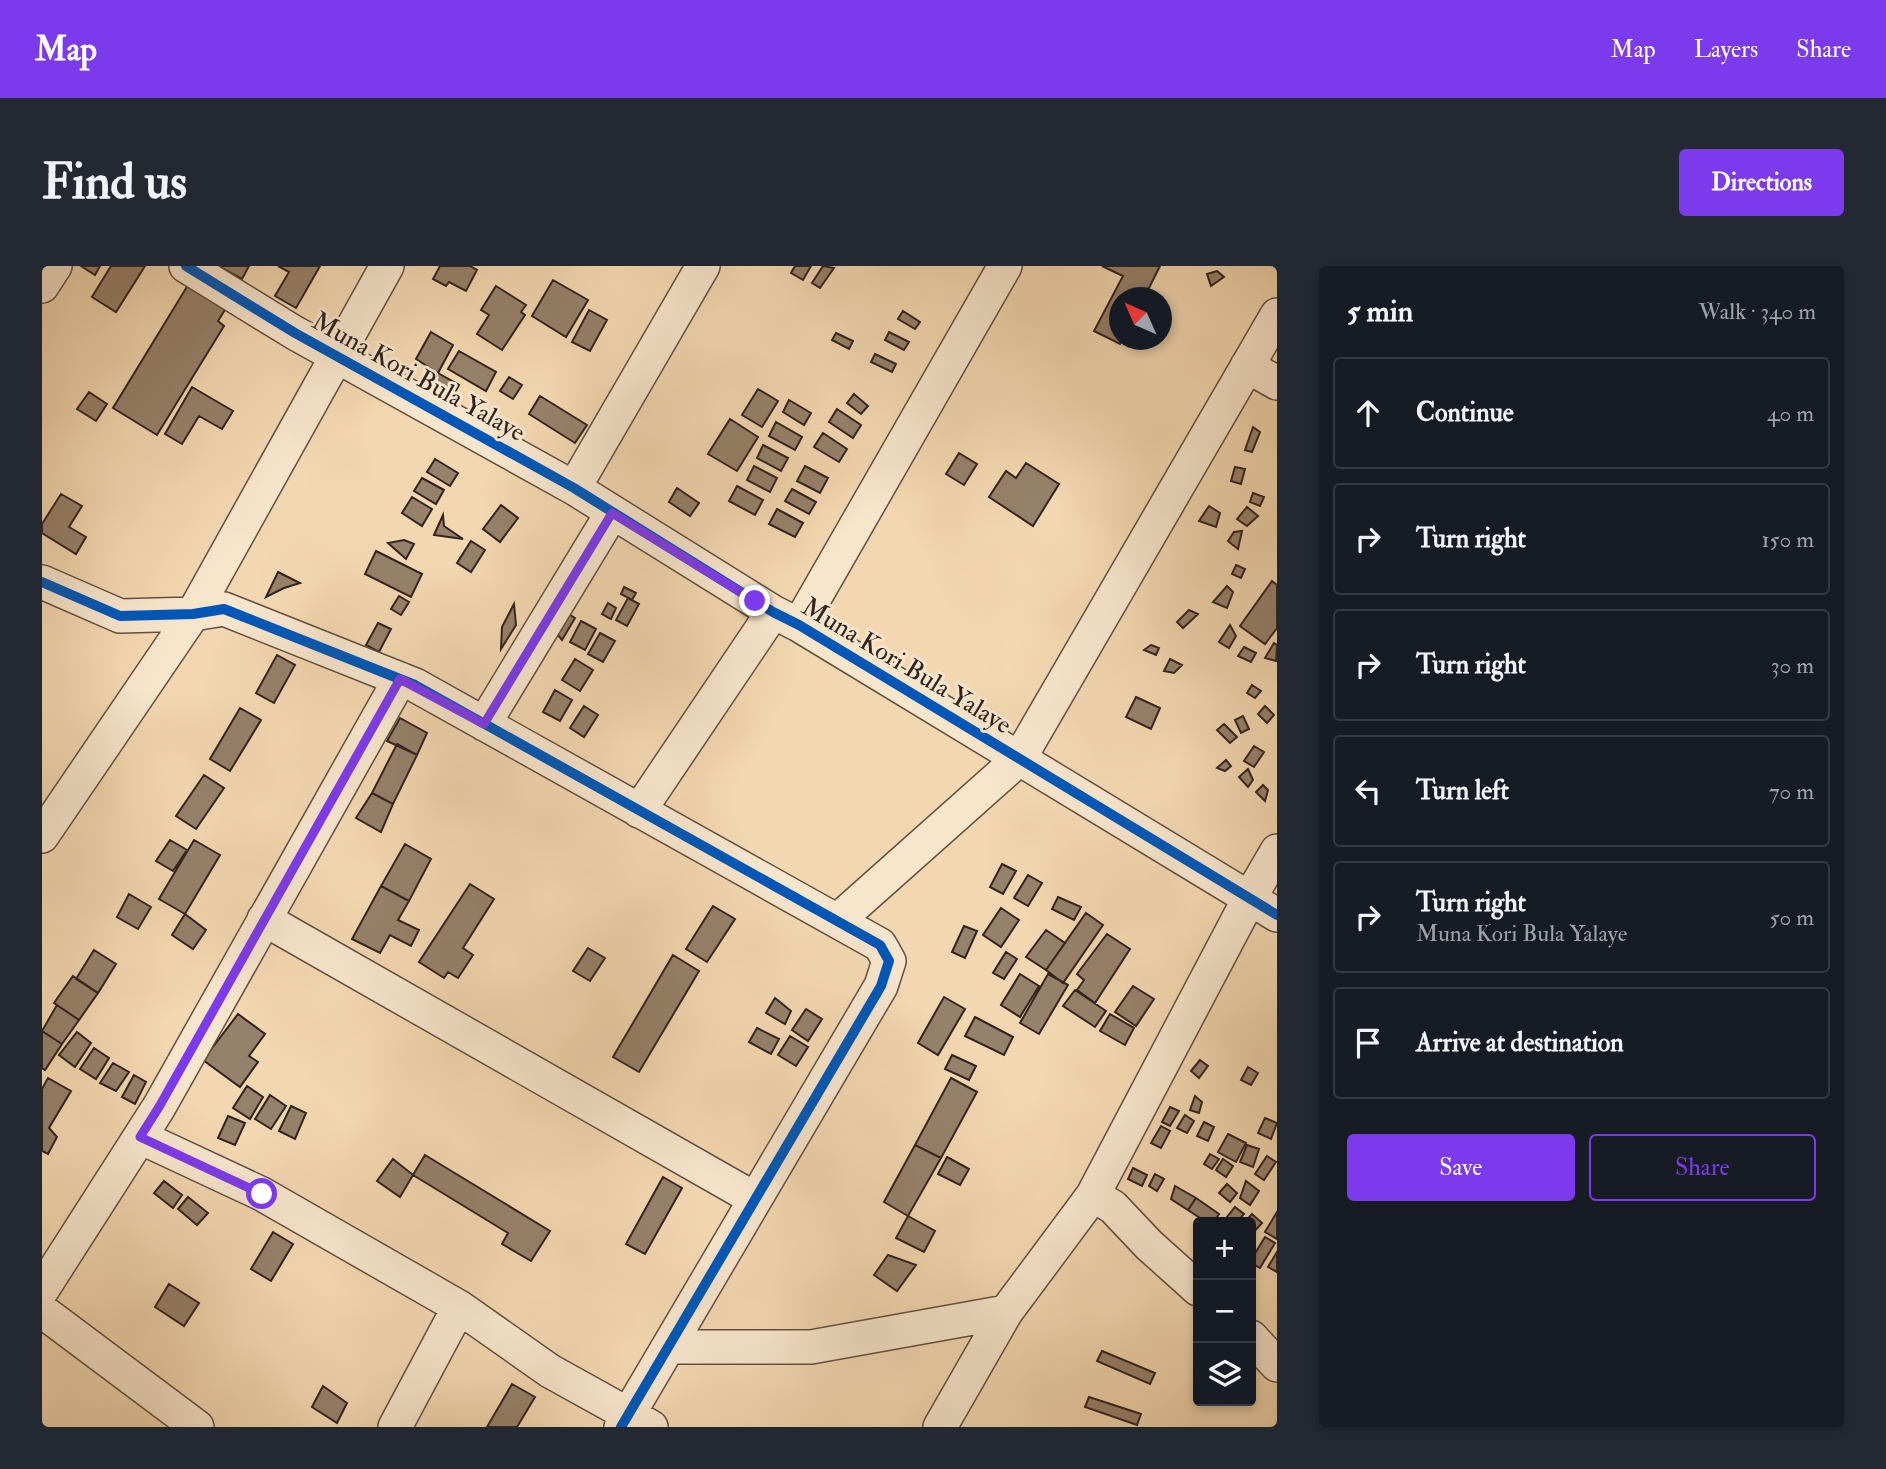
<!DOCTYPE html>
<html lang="en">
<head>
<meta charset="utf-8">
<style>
  body { margin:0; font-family:"IM FELL Double Pica",serif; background:#242831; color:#f1f3f6 }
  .controls { position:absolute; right:21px; bottom:21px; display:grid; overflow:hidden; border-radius:7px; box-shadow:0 4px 10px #0003 }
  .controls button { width:63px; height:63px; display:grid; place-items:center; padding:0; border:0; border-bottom:2px solid #363941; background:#171b24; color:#f1f3f6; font:35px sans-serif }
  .compass { position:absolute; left:1067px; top:21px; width:63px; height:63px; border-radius:50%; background:#171b24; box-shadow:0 4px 10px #0003; rotate:315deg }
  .stop { position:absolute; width:21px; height:21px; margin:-16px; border:5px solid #7c3aed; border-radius:50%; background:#fff }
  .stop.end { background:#7c3aed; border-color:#fff; box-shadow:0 2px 7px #0008 }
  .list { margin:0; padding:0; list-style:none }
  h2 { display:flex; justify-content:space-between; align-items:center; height:91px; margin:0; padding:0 28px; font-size:30px }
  h2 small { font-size:23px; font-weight:400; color:#9ea1a6 }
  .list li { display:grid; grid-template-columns:46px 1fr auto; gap:21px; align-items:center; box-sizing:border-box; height:112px; margin:0 14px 14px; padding:0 14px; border:2px solid #363941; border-radius:7px }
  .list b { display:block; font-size:26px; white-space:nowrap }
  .list p { margin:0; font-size:23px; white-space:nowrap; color:#9ea1a6 }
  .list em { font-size:23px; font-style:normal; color:#9ea1a6 }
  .actions { display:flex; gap:14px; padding:21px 28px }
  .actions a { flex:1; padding:16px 0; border:2px solid #7c3aed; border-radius:7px; text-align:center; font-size:24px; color:#7c3aed }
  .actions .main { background:#7c3aed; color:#fff }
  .icon { flex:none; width:38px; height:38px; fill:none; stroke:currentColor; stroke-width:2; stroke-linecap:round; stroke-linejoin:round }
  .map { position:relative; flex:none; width:1235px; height:1161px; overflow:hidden; border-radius:7px }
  header { display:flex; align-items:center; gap:42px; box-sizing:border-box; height:98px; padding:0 35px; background:#7c3aed; color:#fff }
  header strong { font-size:33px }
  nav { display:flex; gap:38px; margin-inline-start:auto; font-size:24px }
  .intro { display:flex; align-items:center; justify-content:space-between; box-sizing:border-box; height:168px; padding:0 42px }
  h1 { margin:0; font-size:49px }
  .button { padding:18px 32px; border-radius:7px; background:#7c3aed; color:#fff; font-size:24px; font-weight:700 }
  main { display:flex; gap:42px; padding:0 42px }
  aside { flex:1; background:#171b24; border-radius:7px; box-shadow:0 4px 10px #0003 }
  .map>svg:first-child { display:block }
  .building { fill:#96816a; stroke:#32231e; stroke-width:2 }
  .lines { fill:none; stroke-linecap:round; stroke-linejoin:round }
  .minor-casing { stroke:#625042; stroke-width:36 }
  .minor { stroke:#f7e5cc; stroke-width:33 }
  .cycleway-casing { stroke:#f7e5cc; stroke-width:15 }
  .cycleway { stroke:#0057b8; stroke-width:10 }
  .route { stroke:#7c3aed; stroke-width:9 }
  .labels { text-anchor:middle; stroke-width:6; stroke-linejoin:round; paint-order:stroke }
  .street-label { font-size:26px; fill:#32231e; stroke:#f7e5cc }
</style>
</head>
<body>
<header>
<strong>Map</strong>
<nav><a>Map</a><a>Layers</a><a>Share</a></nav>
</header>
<div class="intro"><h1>Find us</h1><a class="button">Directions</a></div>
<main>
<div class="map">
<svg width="1235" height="1161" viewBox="0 0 1235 1161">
  <rect width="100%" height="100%" fill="#f3d7b0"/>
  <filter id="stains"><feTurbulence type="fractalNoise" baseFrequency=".00286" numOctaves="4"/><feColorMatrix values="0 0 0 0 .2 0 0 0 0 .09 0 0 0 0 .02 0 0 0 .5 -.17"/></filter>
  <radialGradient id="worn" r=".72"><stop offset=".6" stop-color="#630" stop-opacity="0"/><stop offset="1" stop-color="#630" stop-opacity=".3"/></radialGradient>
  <path class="building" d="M39,0H58L53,9Z
    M69,0H103L74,46L50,31Z
    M176,0H207L200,13Z
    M236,0H278L254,42L233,30L247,6Z
    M398,0H428L435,4L424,25L407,16L404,20L391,13Z
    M753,0H769L761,14L749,7Z
    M781,0L792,2L778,22L770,17Z
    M1060,0H1118L1102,32H1078V74H1080L1078,78L1052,65L1081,10Z
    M1175,5L1182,11L1169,20L1165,8Z
    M511,14L546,34L524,71L490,50Z
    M146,19L184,42L176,55L182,60L115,169L71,142Z
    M454,20L484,39L479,46L483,49L460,84L435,68L447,49L439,44Z
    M547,44L565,54L548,85L530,76Z
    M861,45L878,56L873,63L856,53Z
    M389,66L411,79L396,107L374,93Z
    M847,66L867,76L862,84L843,74Z
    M794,67L811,75L807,83L790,74Z
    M417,85L454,106L444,125L406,103Z
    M833,88L854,98L850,106L829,96Z
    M396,107L417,119L406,139L385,126Z
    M467,111L480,119L471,133L458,125Z
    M150,121L191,145L180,163L157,150L140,178L123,168Z
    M716,123L736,135L720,161L700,149Z
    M47,126L65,138L54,155L35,143Z
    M812,128L826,140L819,148L805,137Z
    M498,130L545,159L533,177L487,148Z
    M747,134L769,147L762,159L741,146Z
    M795,143L819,159L811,172L787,156Z
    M688,153L716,171L695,205L666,188Z
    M734,156L760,171L753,184L727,170Z
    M1211,161L1218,166L1210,186L1203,184Z
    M781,167L805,183L797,196L772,181Z
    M721,179L746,192L739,205L715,192Z
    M917,187L935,198L922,219L904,208Z
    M393,193L416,207L408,220L385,206Z
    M984,197L1017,218L991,260L947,231L964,205L974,212Z
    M712,200L735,212L728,226L705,214Z
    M763,200L786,212L778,227L755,215Z
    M1193,201L1203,203L1199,218L1189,215Z
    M380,212L402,224L394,238L372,225Z
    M695,220L721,234L713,249L687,235Z
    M635,222L657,237L648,250L627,236Z
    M750,223L774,236L767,248L743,235Z
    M1211,227L1222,231L1218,240L1208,236Z
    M19,228L40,240L27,261L44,271L34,288L0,267V258Z
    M370,231L390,243L380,260L360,247Z
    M459,239L476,252L458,276L441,263Z
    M1167,240L1178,247L1174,261L1157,255Z
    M1205,241L1216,250L1205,260L1195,253Z
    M735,243L761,257L753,271L727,258Z
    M401,249L402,260L421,273L392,269Z
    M1200,265L1196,283L1186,275L1192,266Z
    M362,274L372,278L364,293L346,277Z
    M429,275L443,284L429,306L415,297Z
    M334,285L380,308L369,331L323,308Z
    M1194,299L1203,303L1199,312L1190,308Z
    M236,306L258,317L242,322L224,331Z
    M1230,315L1235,319V362L1223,378L1198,360Z
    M1185,320L1191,326L1185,342L1171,336Z
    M582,321L594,327L590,334L579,328Z
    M357,330L367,336L359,349L349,343Z
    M586,332L597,338L585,360L574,354Z
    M566,337L574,342L569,353L560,348Z
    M472,338L474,359L459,383L460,361Z
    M1147,344L1156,348L1141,362L1135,356Z
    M522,345L533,352L520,374L515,368Z
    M539,355L554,363L543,384L528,376Z
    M336,357L349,363L337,386L324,379Z
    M1188,359L1194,370L1187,382L1177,376Z
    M558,367L573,375L561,396L546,388Z
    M1232,377L1235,379L1234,395L1223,392Z
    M1109,379L1117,382L1114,389L1102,384Z
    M1202,381L1214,387L1209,396L1196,390Z
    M235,389L253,399L232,437L214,427Z
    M533,393L551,404L538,425L520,414Z
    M1128,393L1140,399L1132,407L1122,405Z
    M1210,419L1219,425L1213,432L1205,427Z
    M513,424L530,434L518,455L501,446Z
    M1094,431L1118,442L1109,463L1084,451Z
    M542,440L556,449L542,471L528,462Z
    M1223,440L1232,449L1225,457L1216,448Z
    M198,442L219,454L188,505L168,493Z
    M1201,450L1207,463L1199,467L1193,454Z
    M358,452L385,467L375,489L345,475Z
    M1182,458L1195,471L1188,477L1175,464Z
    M355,478L375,489L351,538L330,527Z
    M1212,480L1222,486L1212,501L1202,495Z
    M1184,494L1189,500L1183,505L1175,502Z
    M1206,503L1211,514L1206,521L1197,511Z
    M162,509L182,522L154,563L134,550Z
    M1221,519L1226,524L1223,535L1214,526Z
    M330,527L351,538L339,566L314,552Z
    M128,574L145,584L131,605L114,595Z
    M152,574L178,589L143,648L117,633Z
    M363,578L389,593L367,635L339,620Z
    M960,598L974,605L961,628L948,621Z
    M986,609L1000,617L986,640L972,632Z
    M428,618L452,633L421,682L431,689L416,712L406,706L402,712L377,696Z
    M339,620L367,635L356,654L377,664L369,680L348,669L338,687L310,673Z
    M87,628L109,641L96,663L75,651Z
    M1016,631L1039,641L1032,654L1010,643Z
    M671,640L693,653L665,696L644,683Z
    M959,642L977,654L959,681L941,669Z
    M1044,647L1061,659L1021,717L1004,704Z
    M143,648L164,664L151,683L130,669Z
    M922,660L935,665L923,692L910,686Z
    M1004,664L1023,677L1004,704L984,691Z
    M1065,668L1088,683L1053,737L1035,724L1042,714L1035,708Z
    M546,682L563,692L548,715L531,705Z
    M52,684L74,698L56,727L34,713Z
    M964,686L975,693L962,713L951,707Z
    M631,689L657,705L597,806L571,791Z
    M978,708L997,720L978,751L959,739Z
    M1006,708L1026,719L997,768L978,757Z
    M31,710L56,727L37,754L12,737Z
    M1091,720L1112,733L1094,760L1073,746Z
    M1033,724L1064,745L1053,761L1021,740Z
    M902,731L923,743L896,789L876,777Z
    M733,732L749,745L743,758L724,747Z
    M15,739L37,754L20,778L0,765Z
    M764,743L780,753L766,775L750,764Z
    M196,748L223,768L207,790L216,796L198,821L161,794Z
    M1068,748L1092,762L1083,779L1058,765Z
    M933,751L971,771L962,789L923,770Z
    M715,762L737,773L729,788L707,776Z
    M0,765L20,778L3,804L0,802Z
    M35,766L49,777L33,801L17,789Z
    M748,770L766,781L754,800L736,789Z
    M52,782L67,792L54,813L38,803Z
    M910,789L934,800L927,814L903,803Z
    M1158,794L1166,800L1157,812L1149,805Z
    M71,797L87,806L74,825L58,817Z
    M1206,801L1216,807L1209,819L1199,814Z
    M92,809L104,816L93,838L80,831Z
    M6,812L29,825L7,862L15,871L6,888L0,885V823Z
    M909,812L935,826L899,892L873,879Z
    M205,820L221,831L208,853L191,842Z
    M228,829L244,840L229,863L213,853Z
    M1153,830L1160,836L1157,847L1148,844Z
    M249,840L264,847L253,873L237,865Z
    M1128,841L1137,845L1128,860L1120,856Z
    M1143,849L1152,855L1145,867L1135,862Z
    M186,850L203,857L193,879L176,872Z
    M1223,852L1235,857L1229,873L1216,867Z
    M1162,856L1172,861L1166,875L1155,870Z
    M1119,860L1128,865L1119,882L1109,877Z
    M1186,868L1204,877L1194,896L1176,886Z
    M873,879L899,892L866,950L842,936Z
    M1205,879L1217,883L1211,901L1198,896Z
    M1168,888L1177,893L1170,903L1162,898Z
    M383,889L508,965L489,995L460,978L466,967L371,909Z
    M1225,890L1234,896L1222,914L1213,908Z
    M905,891L927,903L918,919L896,908Z
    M351,893L371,909L358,931L335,915Z
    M1181,893L1191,900L1184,911L1174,904Z
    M1091,902L1105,909L1100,920L1086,913Z
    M1113,908L1122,913L1115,925L1107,920Z
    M621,911L640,922L603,988L584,978Z
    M122,915L140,929L131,942L112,927Z
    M1204,915L1217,925L1208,939L1198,932Z
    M1185,918L1195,927L1188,936L1177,927Z
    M1133,920L1154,932L1146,944L1129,933Z
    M146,931L166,947L155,959L136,943Z
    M1154,932L1177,948L1172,956H1164L1146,944Z
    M1193,941L1202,948L1195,956H1191L1185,951Z
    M1235,946V973L1223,966Z
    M1210,948L1220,957L1209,969V956H1203Z
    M866,950L893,965L882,986L854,972Z
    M231,966L251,978L229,1015L209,1003Z
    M1223,971L1233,977L1218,1002L1209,997V994Z
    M1235,986V1006L1226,1001Z
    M846,989L874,999L855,1025L832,1009Z
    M127,1018L157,1037L142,1060L113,1041Z
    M1060,1085L1113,1107L1108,1118L1055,1095Z
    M470,1118L493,1131L475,1161H445Z
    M281,1120L305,1137L295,1157L270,1141Z
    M1047,1131L1099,1148L1095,1159L1043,1141Z"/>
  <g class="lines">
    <g class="minor-casing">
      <path id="minor" d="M144,0L253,67L532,222L731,346L757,359L1235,649
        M0,20L13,0
        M1205,100L1235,117
        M532,222L661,0
        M0,316L78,350L151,348L182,343L373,419L838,679L847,695L839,720L579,1161
        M757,359L963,0
        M442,458L570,247
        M597,545L731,346
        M0,570L151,348L345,0
        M222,653L713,933
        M795,655L977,493L1235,49
        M98,871L220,928L417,1041L508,1105L609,1161
        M1051,929L1071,941L1107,979L1156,1023
        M0,1024L117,841L358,413
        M0,1045L155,1161
        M1209,1071L1235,1099
        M627,1081H769L964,1046
        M353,1161L417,1041
        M898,1161L964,1046L1051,929L1207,633L1235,585"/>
    </g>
    <use href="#minor" class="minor"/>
    <g class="cycleway-casing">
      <path id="cycleway" d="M144,0L253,67L532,222L731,346L757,359L1235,649
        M0,316L78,350L151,348L182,343L373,419L838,679L847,695L839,720L579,1161"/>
    </g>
    <use href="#cycleway" class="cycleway"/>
  </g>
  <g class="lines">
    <path class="route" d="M220,928L98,871L117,841L358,413L442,458L570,247L713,335"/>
  </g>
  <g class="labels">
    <g class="street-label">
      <text transform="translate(377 110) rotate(29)" y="9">Muna Kori Bula Yalaye</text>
      <text transform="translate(865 399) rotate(31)" y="9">Muna Kori Bula Yalaye</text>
    </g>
  </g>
  <rect width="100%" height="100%" filter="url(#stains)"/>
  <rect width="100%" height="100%" fill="url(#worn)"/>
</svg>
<div class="controls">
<button>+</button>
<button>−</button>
<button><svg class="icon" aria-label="layers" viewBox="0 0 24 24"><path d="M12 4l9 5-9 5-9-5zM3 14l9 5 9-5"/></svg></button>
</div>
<svg class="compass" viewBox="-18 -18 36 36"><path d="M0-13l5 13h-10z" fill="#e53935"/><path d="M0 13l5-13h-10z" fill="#9ea1a6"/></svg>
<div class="stop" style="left:220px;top:928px"></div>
<div class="stop end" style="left:713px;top:335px"></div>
</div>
<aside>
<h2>5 min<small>Walk · 340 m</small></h2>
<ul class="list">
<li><svg class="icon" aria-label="ahead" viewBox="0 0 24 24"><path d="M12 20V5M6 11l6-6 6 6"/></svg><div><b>Continue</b></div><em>40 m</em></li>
<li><svg class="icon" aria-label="right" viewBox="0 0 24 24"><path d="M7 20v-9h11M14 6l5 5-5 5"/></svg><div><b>Turn right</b></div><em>150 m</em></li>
<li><svg class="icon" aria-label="right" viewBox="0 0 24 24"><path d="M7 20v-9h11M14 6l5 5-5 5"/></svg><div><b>Turn right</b></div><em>30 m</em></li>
<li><svg class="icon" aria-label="left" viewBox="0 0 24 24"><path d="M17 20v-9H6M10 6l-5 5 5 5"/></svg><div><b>Turn left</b></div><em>70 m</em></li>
<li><svg class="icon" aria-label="right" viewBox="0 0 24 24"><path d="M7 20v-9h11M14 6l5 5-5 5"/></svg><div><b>Turn right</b><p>Muna Kori Bula Yalaye</p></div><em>50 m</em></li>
<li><svg class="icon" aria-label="arrive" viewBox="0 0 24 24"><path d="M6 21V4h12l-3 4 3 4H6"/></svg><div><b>Arrive at destination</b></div></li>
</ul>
<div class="actions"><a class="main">Save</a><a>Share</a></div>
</aside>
</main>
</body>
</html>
